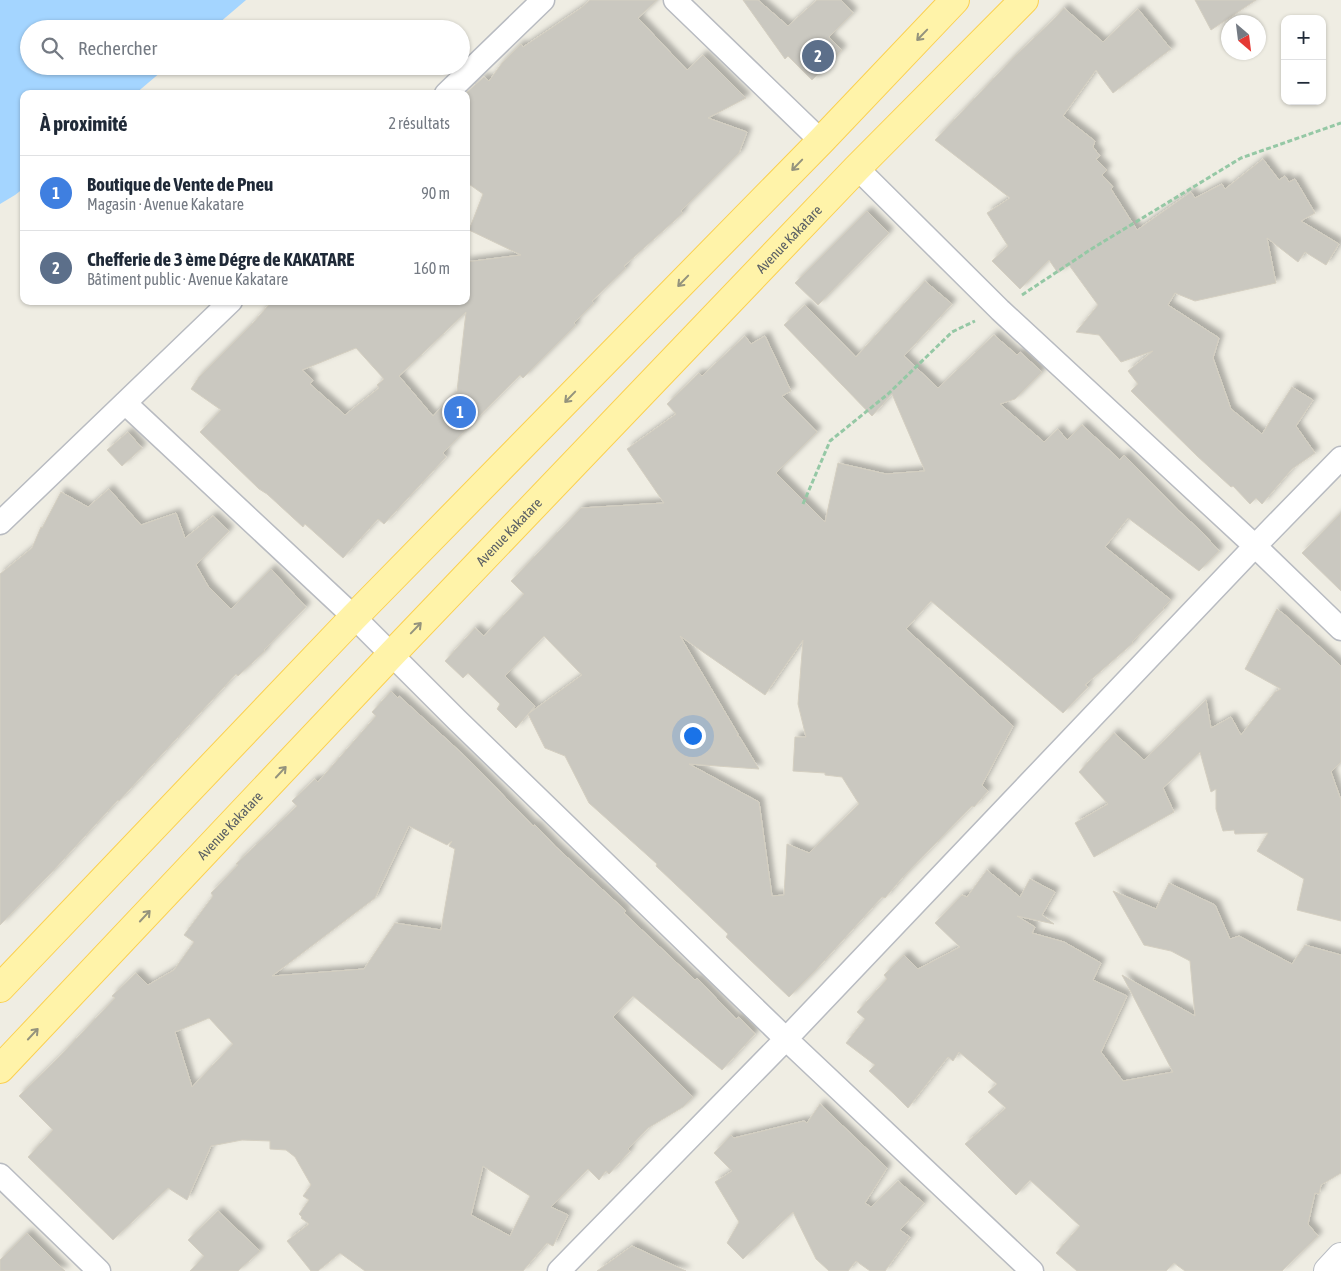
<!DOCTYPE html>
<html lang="fr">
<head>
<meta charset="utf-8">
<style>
  body { margin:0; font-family:"Asap Condensed",sans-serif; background:#f6f6f7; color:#1f2937 }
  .controls { position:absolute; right:15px; top:15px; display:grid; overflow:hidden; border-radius:10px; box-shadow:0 1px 4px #0004 }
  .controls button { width:45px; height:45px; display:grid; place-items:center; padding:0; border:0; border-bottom:1px solid #e0e1e3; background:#fff; color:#1f2937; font:25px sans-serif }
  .compass { position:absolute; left:1221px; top:15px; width:45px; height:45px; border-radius:50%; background:#fff; box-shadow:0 1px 4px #0004; rotate:152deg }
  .you { position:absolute; left:692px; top:735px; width:18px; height:18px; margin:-12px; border:4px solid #fff; border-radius:50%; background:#1a73e8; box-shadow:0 0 0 8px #1a73e833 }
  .badge { display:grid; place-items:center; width:32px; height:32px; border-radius:50%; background:#f63923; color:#fff; font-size:16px; font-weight:700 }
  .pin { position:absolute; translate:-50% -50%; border:2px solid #fff; box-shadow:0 1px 5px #0006 }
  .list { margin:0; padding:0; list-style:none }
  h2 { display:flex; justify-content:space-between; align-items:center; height:65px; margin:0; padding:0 20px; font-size:21px }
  h2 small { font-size:16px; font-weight:400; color:#747a83 }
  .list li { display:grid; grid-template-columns:32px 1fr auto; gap:15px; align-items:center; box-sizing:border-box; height:75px; padding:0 20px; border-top:1px solid #e0e1e3 }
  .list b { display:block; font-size:19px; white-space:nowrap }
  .list p { margin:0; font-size:16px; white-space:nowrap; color:#747a83 }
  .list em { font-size:16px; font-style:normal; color:#747a83 }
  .icon { flex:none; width:28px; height:28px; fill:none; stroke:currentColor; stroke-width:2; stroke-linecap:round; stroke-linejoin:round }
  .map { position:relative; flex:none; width:1341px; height:1271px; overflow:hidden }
  .search { position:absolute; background:#fff; box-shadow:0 1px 4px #0004; left:20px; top:20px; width:450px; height:55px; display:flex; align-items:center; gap:12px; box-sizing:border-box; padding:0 18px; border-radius:28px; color:#747a83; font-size:19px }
  .panel { position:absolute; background:#fff; box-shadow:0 1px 4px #0004; left:20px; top:90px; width:450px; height:215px; border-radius:10px }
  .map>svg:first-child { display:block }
  .water { fill:#a4d5ff }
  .building { fill:#cac8c0; stroke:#d4cfc1; fill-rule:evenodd; filter:url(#shadow) }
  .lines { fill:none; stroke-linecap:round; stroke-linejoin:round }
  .minor-casing { stroke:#b8bbc1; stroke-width:25 }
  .secondary-casing { stroke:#b9bdc3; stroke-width:30 }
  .primary-casing { stroke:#fbd050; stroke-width:30 }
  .path { stroke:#95c8a5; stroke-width:3; stroke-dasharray:5 2.5; stroke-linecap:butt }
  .minor { stroke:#fff; stroke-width:22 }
  .secondary { stroke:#fff; stroke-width:28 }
  .primary { stroke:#fff3a9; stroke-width:28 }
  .oneway { stroke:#94937d }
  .labels { text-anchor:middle; stroke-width:4; stroke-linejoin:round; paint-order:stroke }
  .street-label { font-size:14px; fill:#5b6065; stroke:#fff }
</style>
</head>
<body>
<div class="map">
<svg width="1341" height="1271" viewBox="0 0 1341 1271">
  <defs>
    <filter id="shadow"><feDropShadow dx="4.5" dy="-4.5" stdDeviation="2.5" flood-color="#0004"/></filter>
  </defs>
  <rect width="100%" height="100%" fill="#efede3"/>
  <path class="water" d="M0,0H246L212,29H29V66H168L135,94H24V188L15,195L0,204Z"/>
  <path class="building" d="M590,0H657L638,18L687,70L703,55L746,98L708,118L747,132L739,153L681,211L683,213L624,266L626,268L592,301L594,303L574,323L576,325L523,378L520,375L443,453L446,457L384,524L378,519L343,558L305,524L303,527L267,494L259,489L200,432L221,410L191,389L199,377L253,323L272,301H466V262L521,255L469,230L483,194L466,182V93L484,77L489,81L502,63L521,44L523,47L581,8ZM466,312L457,391L433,416L399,376ZM356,348L384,379L377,385L379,388L345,415L310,384L313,380L302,370Z
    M743,0H758L788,26L817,0H841L853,13L829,37L842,50L812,80L788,56L785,59Z
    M1195,0H1256L1211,30Z
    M1064,8L1103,42L1138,9L1171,49L1113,93L1096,70L1063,116L1095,141L1093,147L1100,156L1096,159L1107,170L1102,175L1113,187L1111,189L1137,230L1191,192L1195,198L1222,184L1225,189L1263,159L1279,180L1285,176L1289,182L1295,179L1315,213L1301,221L1339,244L1326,265L1305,252L1298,262L1267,238L1276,283L1195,301L1175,293L1168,305L1219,338L1213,358L1231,409L1262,434L1292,387L1313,400L1296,426L1315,453L1292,469L1262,504L1256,498L1250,504L1233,486L1231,487L1197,456L1131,391L1138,384L1128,371L1153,351L1121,362L1099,335L1076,332L1098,305L1069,265L1058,273L1049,260L1020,289L992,261L1008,246L987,213L1010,198L935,140L1014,57L1054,19Z
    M867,211L889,233L818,305L795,283Z
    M925,281L952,304L904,356L938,388L994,335L1017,355L1020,352L1042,372L1015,399L1000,404L1044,442L1058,429L1067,440L1082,425L1120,460L1124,455L1179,511L1202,532L1219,551L1199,571L1128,518L1105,547L1171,600L1163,608L1164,609L1132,642L1133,643L1085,685L1088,687L1063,713L931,601L906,629L1013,726L982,785L988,791L974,807L972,806L902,878L885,898L882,897L815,971L789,997L726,937L728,934L656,866L657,864L589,803L565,756L545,748L528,714L582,675L544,636L505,676L535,706L516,728L497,709L500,704L468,673L463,678L445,661L475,628L484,636L524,594L511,581L581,508L664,503L627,449L676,414L667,404L699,373L702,376L745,336L751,344L765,336L791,391L782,396L817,432L776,473L825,522L838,463L886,474L925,471L892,394L872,416L784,325L805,305L856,357ZM680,636L765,695L803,640L798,704L806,737H795L793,771L825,773V775L842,777L859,804L809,853L787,844L784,895L772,896L759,802L689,764L759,769L739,736H737L738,734Z
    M128,432L142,448L122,466L107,450Z
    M109,489L141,525L176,513L185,538L213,516L229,531L196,565L208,586L231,609L271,569L306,607L264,650L265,651L238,676L236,674L119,801L118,800L53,871L0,925V574L32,548L41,527L42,528L61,492L88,507Z
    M1341,513V591L1302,553Z
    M1277,609L1285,615L1341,666V762L1331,772L1341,800V921L1297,910L1304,879L1257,851L1268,833L1235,834L1234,830L1223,831L1216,809V789L1211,792L1200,752L1163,788L1174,812L1094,857L1075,823L1108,804L1079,772L1114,733L1144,760L1206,700L1211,728L1231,717L1241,735L1275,692L1281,689L1245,669Z
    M391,691L398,698L399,696L454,746L476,767L533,826L535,825L556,847L626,911L624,913L695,980L697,978L736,1019L739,1017L755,1034L722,1070L633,996L613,1017L693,1097L683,1107L648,1128L628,1149L630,1151L609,1174L606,1171L599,1180L588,1169L551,1207L568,1215L553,1246L547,1243L523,1271H365L340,1253L318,1271H311L287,1241L309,1224L301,1218L302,1217L299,1214L309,1200L303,1196L311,1185L295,1157L286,1150L270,1149V1141L242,1140L211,1146L187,1200L168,1188L113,1240L28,1157L53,1130L19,1096L58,1058L115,998L112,996L136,973L148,985L174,970L194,942L184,935L213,896L211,893L238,865L236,864L297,806L292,801L315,779L318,782L376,716L372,712ZM409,826L447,845L452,841L449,846L455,849L441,930L395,923L364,969L272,976L375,898ZM209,1018L233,1044L192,1087L175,1032ZM483,1166L530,1196L510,1236L471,1215Z
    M987,870L1020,897L1030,879L1055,892L1042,915L1054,924L1017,916L1035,927L1032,933L1064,942L1101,963L1093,980L1127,996L1101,1052L1123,1081L1173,1072L1122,975L1195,1016L1190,961L1171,951L1144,945L1113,891L1156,909L1169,883L1215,905L1230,939L1239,936L1292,964L1305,945L1341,955V1173L1321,1185L1319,1194L1315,1193L1308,1224L1318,1236L1282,1271H1185L1174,1263L1166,1271H1077L1056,1253L1080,1226L1030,1180L1016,1195L965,1144L1006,1108L988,1092L997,1084L959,1052L953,1061L948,1057L908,1108L894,1094L869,1071L875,1065L846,1043L865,1019L857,1012L887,979L884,975L904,955L918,969L960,947L935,923L962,895L967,897Z
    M820,1104L887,1168L865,1203L871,1207L898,1181L924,1203L900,1230L910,1237L885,1271H870L856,1261L848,1271H829L816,1259L793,1212L743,1259L727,1243L739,1222L715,1182L732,1171L714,1153L731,1135L734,1138L804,1121L807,1123Z
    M218,1211L260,1251L238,1271H190L204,1256L188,1240Z
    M27,1233L65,1271H0V1260Z
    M632,1246L686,1271H597Z"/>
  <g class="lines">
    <g class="minor-casing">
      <path id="minor" d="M675,0L821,141
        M446,94L543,0
        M857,168L1000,310L1255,546L1341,629
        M125,403L354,617L457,720L786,1039L1032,1271
        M0,523L231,301
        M0,1175L99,1271
        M559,1271L786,1039L1255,546L1341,458"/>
    </g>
    <g class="secondary-casing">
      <path id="secondary" d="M1328,1271L1341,1257"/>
    </g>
    <g class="primary-casing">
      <g id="primary">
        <path d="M0,988L354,617L821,141L955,0"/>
        <path id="s1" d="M0,1069L392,654L857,168L1024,0"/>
      </g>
    </g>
    <path class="path" d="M1022,295L1093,248L1241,158L1341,123
      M803,504L830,441L888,394L952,332L975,321"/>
    <use href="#minor" class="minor"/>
    <use href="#secondary" class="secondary"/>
    <use href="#primary" class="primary"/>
  </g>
  <defs><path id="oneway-shaft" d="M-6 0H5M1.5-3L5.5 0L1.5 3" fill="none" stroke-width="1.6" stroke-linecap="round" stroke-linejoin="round" transform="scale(1.25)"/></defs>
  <g class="oneway">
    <use href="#oneway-shaft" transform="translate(922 35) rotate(134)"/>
    <use href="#oneway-shaft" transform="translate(797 165) rotate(134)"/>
    <use href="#oneway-shaft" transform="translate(683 281) rotate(134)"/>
    <use href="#oneway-shaft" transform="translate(570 397) rotate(134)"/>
    <use href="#oneway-shaft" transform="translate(416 628) rotate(-46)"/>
    <use href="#oneway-shaft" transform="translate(281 772) rotate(-47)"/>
    <use href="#oneway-shaft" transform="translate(145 916) rotate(-47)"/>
    <use href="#oneway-shaft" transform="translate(33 1034) rotate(-47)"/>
  </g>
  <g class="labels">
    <g class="street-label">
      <text dy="5" stroke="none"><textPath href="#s1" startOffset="1145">Avenue Kakatare</textPath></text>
      <text dy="5" stroke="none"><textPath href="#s1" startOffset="740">Avenue Kakatare</textPath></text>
      <text dy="5" stroke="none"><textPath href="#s1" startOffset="335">Avenue Kakatare</textPath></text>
    </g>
  </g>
</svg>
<div class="controls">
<button>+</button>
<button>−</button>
</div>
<svg class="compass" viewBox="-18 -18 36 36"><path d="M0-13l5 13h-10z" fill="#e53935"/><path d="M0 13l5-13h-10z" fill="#747a83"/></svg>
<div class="you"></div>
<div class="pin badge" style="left:460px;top:412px;background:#3f7fe0">1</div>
<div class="pin badge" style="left:818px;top:56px;background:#5c6f8a">2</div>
<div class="search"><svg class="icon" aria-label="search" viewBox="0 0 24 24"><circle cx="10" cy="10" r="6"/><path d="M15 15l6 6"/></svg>Rechercher</div>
<section class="panel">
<h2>À proximité<small>2 résultats</small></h2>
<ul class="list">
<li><span class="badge" style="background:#3f7fe0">1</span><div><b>Boutique de Vente de Pneu</b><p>Magasin · Avenue Kakatare</p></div><em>90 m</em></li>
<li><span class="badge" style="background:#5c6f8a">2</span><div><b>Chefferie de 3 ème Dégre de KAKATARE</b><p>Bâtiment public · Avenue Kakatare</p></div><em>160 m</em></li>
</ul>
</section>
</div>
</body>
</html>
